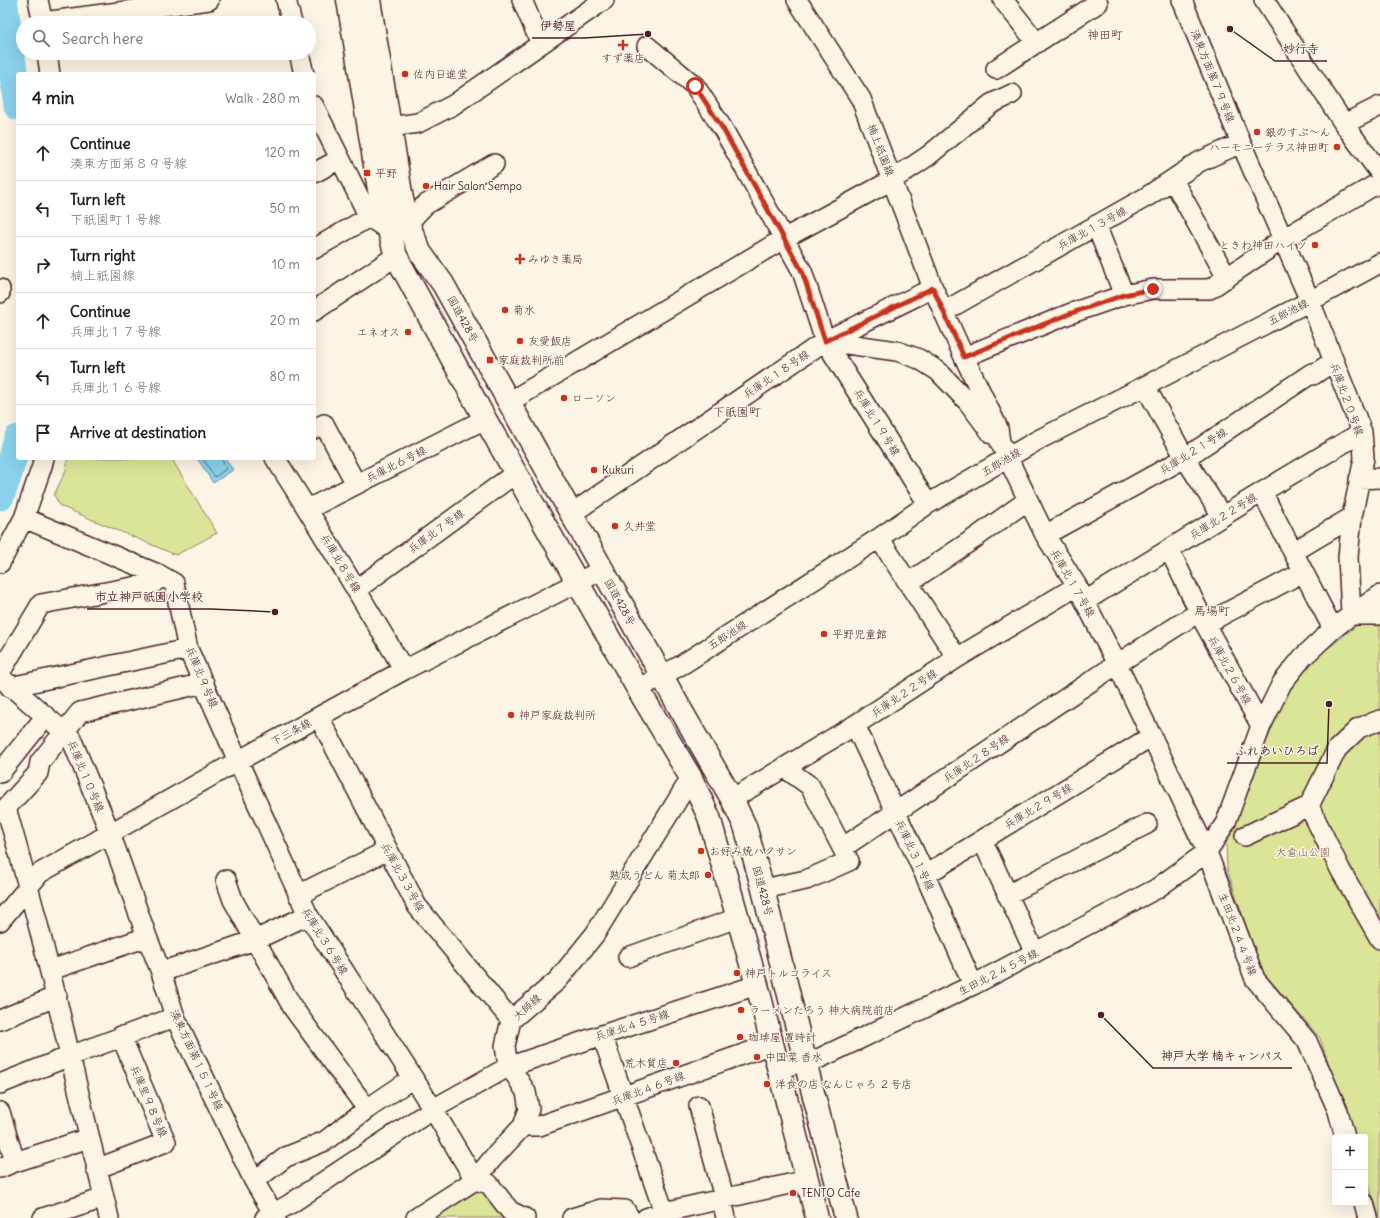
<!DOCTYPE html>
<html lang="en">
<head>
<meta charset="utf-8">
<style>
  body { margin:0; font-family:Delius,"Klee One",sans-serif; background:#f2f2f2; color:#202124 }
  .controls { position:absolute; right:12px; bottom:12px; display:grid; overflow:hidden; border-radius:4px; box-shadow:0 4px 16px #0002 }
  .controls button { width:36px; height:36px; display:grid; place-items:center; padding:0; border:0; border-bottom:1px solid #e0e0e0; background:#fff; color:#202124; font:20px sans-serif }
  .stop { position:absolute; width:12px; height:12px; margin:-9px; border:3px solid #c8321e; border-radius:50%; background:#fff }
  .stop.end { background:#c8321e; border-color:#fff; box-shadow:0 1px 4px #0008 }
  .list { margin:0; padding:0; list-style:none }
  h2 { display:flex; justify-content:space-between; align-items:center; height:52px; margin:0; padding:0 16px; font-size:17px }
  h2 small { font-size:13px; font-weight:400; color:#757577 }
  .list li { display:grid; grid-template-columns:26px 1fr auto; gap:12px; align-items:center; box-sizing:border-box; height:56px; padding:0 16px; border-top:1px solid #e0e0e0 }
  .list b { display:block; font-size:15px; white-space:nowrap }
  .list p { margin:0; font-size:13px; white-space:nowrap; color:#757577 }
  .list em { font-size:13px; font-style:normal; color:#757577 }
  .icon { flex:none; width:22px; height:22px; fill:none; stroke:currentColor; stroke-width:2; stroke-linecap:round; stroke-linejoin:round }
  .map { position:relative; flex:none; width:1380px; height:1218px; overflow:hidden }
  .search { position:absolute; background:#fff; box-shadow:0 4px 16px #0002; left:16px; top:16px; width:300px; height:44px; display:flex; align-items:center; gap:10px; box-sizing:border-box; padding:0 14px; border-radius:22px; color:#757577; font-size:15px }
  .panel { position:absolute; background:#fff; box-shadow:0 4px 16px #0002; left:16px; top:72px; width:300px; height:388px; border-radius:4px }
  .map>svg:first-child { display:block }
  .green { fill:#dae598; stroke:#928262 }
  .water { fill:#8ad1eb; stroke:#708a9e }
  .lines { fill:none; stroke-linecap:round; stroke-linejoin:round }
  .shore { stroke:#646678; stroke-width:1 }
  .river { stroke:#8ad1eb; stroke-width:29 }
  .minor-casing { stroke:#4a1f2b; stroke-width:22 }
  .highway-casing { stroke:#4a1f2b; stroke-width:25 }
  .minor { stroke:#fcf5e5; stroke-width:19 }
  .highway { stroke:#fcf5e5; stroke-width:22 }
  .route { stroke:#c8321e; stroke-width:5 }
  .poi-dot { fill:#c8321e; stroke:#fcf5e5; stroke-width:1.5 }
  .labels { text-anchor:middle; stroke-width:3; stroke-linejoin:round; paint-order:stroke }
  .poi-label { font-size:11px; fill:#4a1f2b; stroke:#fcf5e5; text-anchor:start }
  .street-label { font-size:11px; fill:#4a1f2b; stroke:#fcf5e5 }
  .park-label { font-size:11px; fill:#6e5046; stroke:#fcf5e5 }
  .neighbourhood-label { font-size:12px; fill:#4a1f2b; stroke:#fcf5e5 }
  .leader { fill:none; stroke:#4a1f2b; stroke-width:1.5 }
  .callout-dot { fill:#4a1f2b; stroke:#fcf5e5; stroke-width:1.5 }
  .callout-label { font-size:12px; text-anchor:middle; font-weight:bold; fill:#4a1f2b; stroke:#fcf5e5; stroke-width:3; stroke-linejoin:round; paint-order:stroke }
</style>
</head>
<body>
<div class="map">
<svg width="1380" height="1218" viewBox="0 0 1380 1218">
  <rect width="100%" height="100%" fill="#fcf5e5"/>
  <filter id="ink" filterUnits="userSpaceOnUse"><feTurbulence type="fractalNoise" baseFrequency=".025" numOctaves="2"/><feDisplacementMap in="SourceGraphic" scale="8" xChannelSelector="R" yChannelSelector="G"/><feConvolveMatrix kernelMatrix="1 2 1 2 8 2 1 2 1" color-interpolation-filters="sRGB"/></filter>
  <g filter="url(#ink)">
    <path class="green" d="M68,458H171L217,533L176,555L60,506L54,495L66,470Z
      M1380,607V1218L1365,1174V1137H1353L1320,1038L1261,970L1227,869L1226,844L1232,823L1285,697L1308,664Z
      M471,1191L486,1192L509,1218H429Z"/>
    <path class="water" d="M197,458H225L233,470L213,483Z"/>
    <g class="lines">
      <path class="shore" d="M202,458L215,477L226,469L221,458"/>
      <path class="river" d="M3,0L18,106
        M0,496L6,480L18,439"/>
      <g class="minor-casing">
        <path id="minor" d="M38,0L43,23
          M286,0L292,23
          M522,0L541,44
          M797,0L861,99L933,288L964,357L998,428L1000,442L1045,535L1077,586L1117,664L1207,852L1255,979L1307,1041L1338,1111L1345,1137
          M1003,0L1037,43
          M1182,0L1241,143L1310,301L1362,432L1364,458L1352,517L1348,557L1351,615
          M1264,0L1344,124L1380,173
          M43,22L209,0
          M647,46L695,86L723,129L802,271L825,341L928,504
          M47,53L50,74
          M299,53L304,74
          M996,69L1098,3L1095,0
          M314,106L369,217L388,230L408,223L425,205L494,164
          M1344,124L1380,106
          M390,127L418,123L453,105L604,0
          M314,173L340,159
          M1173,180L1227,278
          M1096,225L1124,295
          M314,249L369,217
          M0,289V293
          M314,311L396,256
          M943,312L1148,196L1199,162L1241,143
          M825,341L897,351L919,359L938,371L968,402L992,434
          M964,357L1069,314L1124,295L1153,289H1210L1283,239L1380,182
          M1145,386L1185,458L1222,516
          M509,402L785,238L892,180L928,156L991,104L1012,94
          M314,429L324,424L356,484
          M275,458C320,528 362,599 404,670
          M1359,479L1380,478
          M1262,492L1333,629
          M308,509L485,419
          M571,514L825,341L933,288
          M24,518L160,575L174,583L188,649L238,761L308,915L433,1109L475,1180L489,1184L510,1211L525,1218
          M1045,535L1185,458L1312,373L1313,375L1334,361
          M879,538L957,658
          M1169,549L1205,624L1261,726
          M1293,552L1352,517
          M0,563L24,518L42,466L44,458
          M908,583L975,538L1028,500
          M357,589L516,473
          M1085,601L1262,492L1362,432
          M1351,615H1380
          M1205,624L1292,578
          M0,673L41,604L154,583L160,575
          M0,677L71,738L110,833L147,937L161,972L175,1017L254,1181L276,1218
          M10,687L188,649
          M638,689L683,664L879,538L928,504L1038,440L1145,386L1310,301L1380,263
          M319,717L417,906L511,1020
          M855,725L925,875L973,985
          M0,773L45,717
          M732,799L855,725L957,658L1077,586
          M1309,806L1341,871L1380,939
          M1245,836L1309,806L1337,749L1359,728L1380,720
          M982,840L1035,953
          M842,848L1117,664L1199,612
          M925,875L1152,736
          M226,880L233,900L293,1008L367,1109
          M763,889L806,880L849,861L810,786L785,768
          M298,895L388,850
          M1007,895L1147,824
          M0,921L40,873L238,761L404,670L602,570
          M628,957L737,918
          M51,970L147,937
          M161,972L255,940L308,915
          M0,1020L57,996
          M602,1035L664,1212
          M508,1067L505,1046L511,1020L558,980L595,934L691,778
          M779,1068L820,1058L973,985L1156,889L1207,852L1226,822L1261,726L1282,683L1303,657L1333,629L1351,615L1380,595
          M0,1084L70,1056C51,973 30,890 6,808L38,773L40,762L80,712L204,683
          M699,1106L722,1190V1200L726,1218
          M0,1112L15,1162L0,1168
          M523,1126H539L772,1044
          M15,1162L89,1138
          M96,1169L166,1142L121,1036
          M254,1181L286,1157L325,1141L367,1109L413,1078
          M1364,1203L1368,1218
          M43,1218L104,1198
          M109,1218L70,1056L175,1017
          M265,1218L290,1204L433,1109L508,1067L602,1035L757,985
          M416,1218L475,1180L493,1158L523,1126L529,1109L526,1092L516,1076L508,1067
          M572,1218L601,1209L625,1210L630,1218
          M646,1218L664,1212L807,1180"/>
      </g>
      <g class="highway-casing">
        <path id="highway" d="M348,0L381,202L396,256L485,419L638,689L691,778L709,817L757,985L817,1218
          M369,0L402,199L408,223L420,252L443,284L677,703L732,799L745,826L763,889L811,1085L846,1218"/>
      </g>
      <use href="#minor" class="minor"/>
      <use href="#highway" class="highway"/>
    </g>
  </g>
  <g class="lines" filter="url(#ink)">
    <path class="route" d="M695,86L723,129L802,271L825,341L933,288L964,357L1069,314L1124,295L1153,289"/>
  </g>
  <g class="poi-dot">
    <path d="M621 39h4v4h4v4h-4v4h-4v-4h-4v-4h4z"/>
    <circle cx="405" cy="74" r="4"/>
    <circle cx="1257" cy="132" r="4"/>
    <circle cx="1337" cy="147" r="4"/>
    <rect x="363" y="169" width="8" height="8" rx="2"/>
    <circle cx="426" cy="186" r="4"/>
    <circle cx="1315" cy="245" r="4"/>
    <path d="M518 253h4v4h4v4h-4v4h-4v-4h-4v-4h4z"/>
    <circle cx="505" cy="310" r="4"/>
    <circle cx="408" cy="332" r="4"/>
    <circle cx="520" cy="341" r="4"/>
    <rect x="486" y="356" width="8" height="8" rx="2"/>
    <circle cx="564" cy="398" r="4"/>
    <circle cx="594" cy="470" r="4"/>
    <circle cx="615" cy="526" r="4"/>
    <circle cx="824" cy="634" r="4"/>
    <circle cx="511" cy="715" r="4"/>
    <circle cx="701" cy="851" r="4"/>
    <circle cx="708" cy="875" r="4"/>
    <circle cx="737" cy="973" r="4"/>
    <circle cx="741" cy="1010" r="4"/>
    <circle cx="740" cy="1037" r="4"/>
    <circle cx="757" cy="1057" r="4"/>
    <circle cx="676" cy="1063" r="4"/>
    <circle cx="767" cy="1084" r="4"/>
    <circle cx="793" cy="1193" r="4"/>
  </g>
  <g class="labels">
    <g class="poi-label">
      <text x="623" y="62" text-anchor="middle">すず薬店</text>
      <text x="413" y="78">佐内日進堂</text>
      <text x="1265" y="136">銀のすぷ～ん</text>
      <text x="1329" y="151" text-anchor="end">ハーモニーテラス神田町</text>
      <text x="375" y="177">平野</text>
      <text x="434" y="190">Hair Salon Sempo</text>
      <text x="1307" y="249" text-anchor="end">ときわ神田ハイツ</text>
      <text x="528" y="263">みゆき薬局</text>
      <text x="513" y="314">菊水</text>
      <text x="400" y="336" text-anchor="end">エネオス</text>
      <text x="528" y="345">友愛飯店</text>
      <text x="498" y="364">家庭裁判所前</text>
      <text x="572" y="402">ローソン</text>
      <text x="602" y="474">Kukuri</text>
      <text x="623" y="530">久井堂</text>
      <text x="832" y="638">平野児童館</text>
      <text x="519" y="719">神戸家庭裁判所</text>
      <text x="709" y="855">お好み焼ハクサン</text>
      <text x="700" y="879" text-anchor="end">熟成うどん 菊太郎</text>
      <text x="745" y="977">神戸トルコライス</text>
      <text x="749" y="1014">ラーメンたろう 神大病院前店</text>
      <text x="748" y="1041">珈琲屋 置時計</text>
      <text x="765" y="1061">中国菜 香水</text>
      <text x="668" y="1067" text-anchor="end">荒木質店</text>
      <text x="775" y="1088">洋食の店 なんじゃろ ２号店</text>
      <text x="801" y="1197">TENTO Cafe</text>
    </g>
    <g class="street-label">
      <text transform="translate(1213 76) rotate(68)" y="4">湊東方面第７９号線</text>
      <text transform="translate(881 150) rotate(69)" y="4">楠上祇園線</text>
      <text transform="translate(1092 228) rotate(-29)" y="4">兵庫北１３号線</text>
      <text transform="translate(1288 312) rotate(-27)" y="4">五郎池線</text>
      <text transform="translate(463 319) rotate(61)" y="4">国道428号</text>
      <text transform="translate(776 374) rotate(-34)" y="4">兵庫北１８号線</text>
      <text transform="translate(1347 399) rotate(70)" y="4">兵庫北２０号線</text>
      <text transform="translate(877 422) rotate(58)" y="4">兵庫北１９号線</text>
      <text transform="translate(1193 451) rotate(-32)" y="4">兵庫北２１号線</text>
      <text transform="translate(1001 462) rotate(-31)" y="4">五郎池線</text>
      <text transform="translate(396 464) rotate(-27)" y="4">兵庫北６号線</text>
      <text transform="translate(1223 516) rotate(-32)" y="4">兵庫北２２号線</text>
      <text transform="translate(436 531) rotate(-36)" y="4">兵庫北７号線</text>
      <text transform="translate(341 563) rotate(59)" y="4">兵庫北８号線</text>
      <text transform="translate(1073 583) rotate(60)" y="4">兵庫北１７号線</text>
      <text transform="translate(620 602) rotate(61)" y="4">国道428号</text>
      <text transform="translate(727 635) rotate(-33)" y="4">五郎池線</text>
      <text transform="translate(1230 670) rotate(61)" y="4">兵庫北２６号線</text>
      <text transform="translate(202 677) rotate(67)" y="4">兵庫北９号線</text>
      <text transform="translate(904 693) rotate(-34)" y="4">兵庫北２２号線</text>
      <text transform="translate(291 732) rotate(-28)" y="4">下三条線</text>
      <text transform="translate(976 758) rotate(-34)" y="4">兵庫北２８号線</text>
      <text transform="translate(86 776) rotate(67)" y="4">兵庫北１０号線</text>
      <text transform="translate(1038 806) rotate(-31)" y="4">兵庫北２９号線</text>
      <text transform="translate(915 855) rotate(65)" y="4">兵庫北３１号線</text>
      <text transform="translate(403 877) rotate(61)" y="4">兵庫北３３号線</text>
      <text transform="translate(763 891) rotate(75)" y="4">国道428号</text>
      <text transform="translate(1238 934) rotate(69)" y="4">生田北２４４号線</text>
      <text transform="translate(325 941) rotate(58)" y="4">兵庫北３６号線</text>
      <text transform="translate(998 972) rotate(-27)" y="4">生田北２４５号線</text>
      <text transform="translate(527 1007) rotate(-42)" y="4">大師線</text>
      <text transform="translate(632 1025) rotate(-18)" y="4">兵庫北４５号線</text>
      <text transform="translate(197 1060) rotate(65)" y="4">湊東方面第１５１号線</text>
      <text transform="translate(648 1088) rotate(-20)" y="4">兵庫北４６号線</text>
      <text transform="translate(149 1101) rotate(67)" y="4">兵庫里９８号線</text>
    </g>
    <g class="park-label">
      <text x="1303" y="856">大倉山公園</text>
    </g>
    <g class="neighbourhood-label">
      <text x="1105" y="39">神田町</text>
      <text x="737" y="416">下祇園町</text>
      <text x="1212" y="615">馬場町</text>
    </g>
  </g>
  <path class="leader" d="M648 34L584 38H532M1230 29L1275 61H1327M275 612L211 609H87M1329 704L1327 763H1227M1101 1015L1153 1068H1292"/>
  <g class="callout-dot">
    <circle cx="648" cy="34" r="4"/>
    <circle cx="1230" cy="29" r="4"/>
    <circle cx="275" cy="612" r="4"/>
    <circle cx="1329" cy="704" r="4"/>
    <circle cx="1101" cy="1015" r="4"/>
  </g>
  <g class="callout-label">
    <text x="558" y="30">伊勢屋</text>
    <text x="1301" y="53">妙行寺</text>
    <text x="149" y="601">市立神戸祇園小学校</text>
    <text x="1277" y="755">ふれあいひろば</text>
    <text x="1222" y="1060">神戸大学 楠キャンパス</text>
  </g>
</svg>
<div class="controls">
<button>+</button>
<button>−</button>
</div>
<div class="stop" style="left:695px;top:86px"></div>
<div class="stop end" style="left:1153px;top:289px"></div>
<div class="search"><svg class="icon" aria-label="search" viewBox="0 0 24 24"><circle cx="10" cy="10" r="6"/><path d="M15 15l6 6"/></svg>Search here</div>
<section class="panel">
<h2>4 min<small>Walk · 280 m</small></h2>
<ul class="list">
<li><svg class="icon" aria-label="ahead" viewBox="0 0 24 24"><path d="M12 20V5M6 11l6-6 6 6"/></svg><div><b>Continue</b><p>湊東方面第８９号線</p></div><em>120 m</em></li>
<li><svg class="icon" aria-label="left" viewBox="0 0 24 24"><path d="M17 20v-9H6M10 6l-5 5 5 5"/></svg><div><b>Turn left</b><p>下祇園町１号線</p></div><em>50 m</em></li>
<li><svg class="icon" aria-label="right" viewBox="0 0 24 24"><path d="M7 20v-9h11M14 6l5 5-5 5"/></svg><div><b>Turn right</b><p>楠上祇園線</p></div><em>10 m</em></li>
<li><svg class="icon" aria-label="ahead" viewBox="0 0 24 24"><path d="M12 20V5M6 11l6-6 6 6"/></svg><div><b>Continue</b><p>兵庫北１７号線</p></div><em>20 m</em></li>
<li><svg class="icon" aria-label="left" viewBox="0 0 24 24"><path d="M17 20v-9H6M10 6l-5 5 5 5"/></svg><div><b>Turn left</b><p>兵庫北１６号線</p></div><em>80 m</em></li>
<li><svg class="icon" aria-label="arrive" viewBox="0 0 24 24"><path d="M6 21V4h12l-3 4 3 4H6"/></svg><div><b>Arrive at destination</b></div></li>
</ul>
</section>
</div>
</body>
</html>
